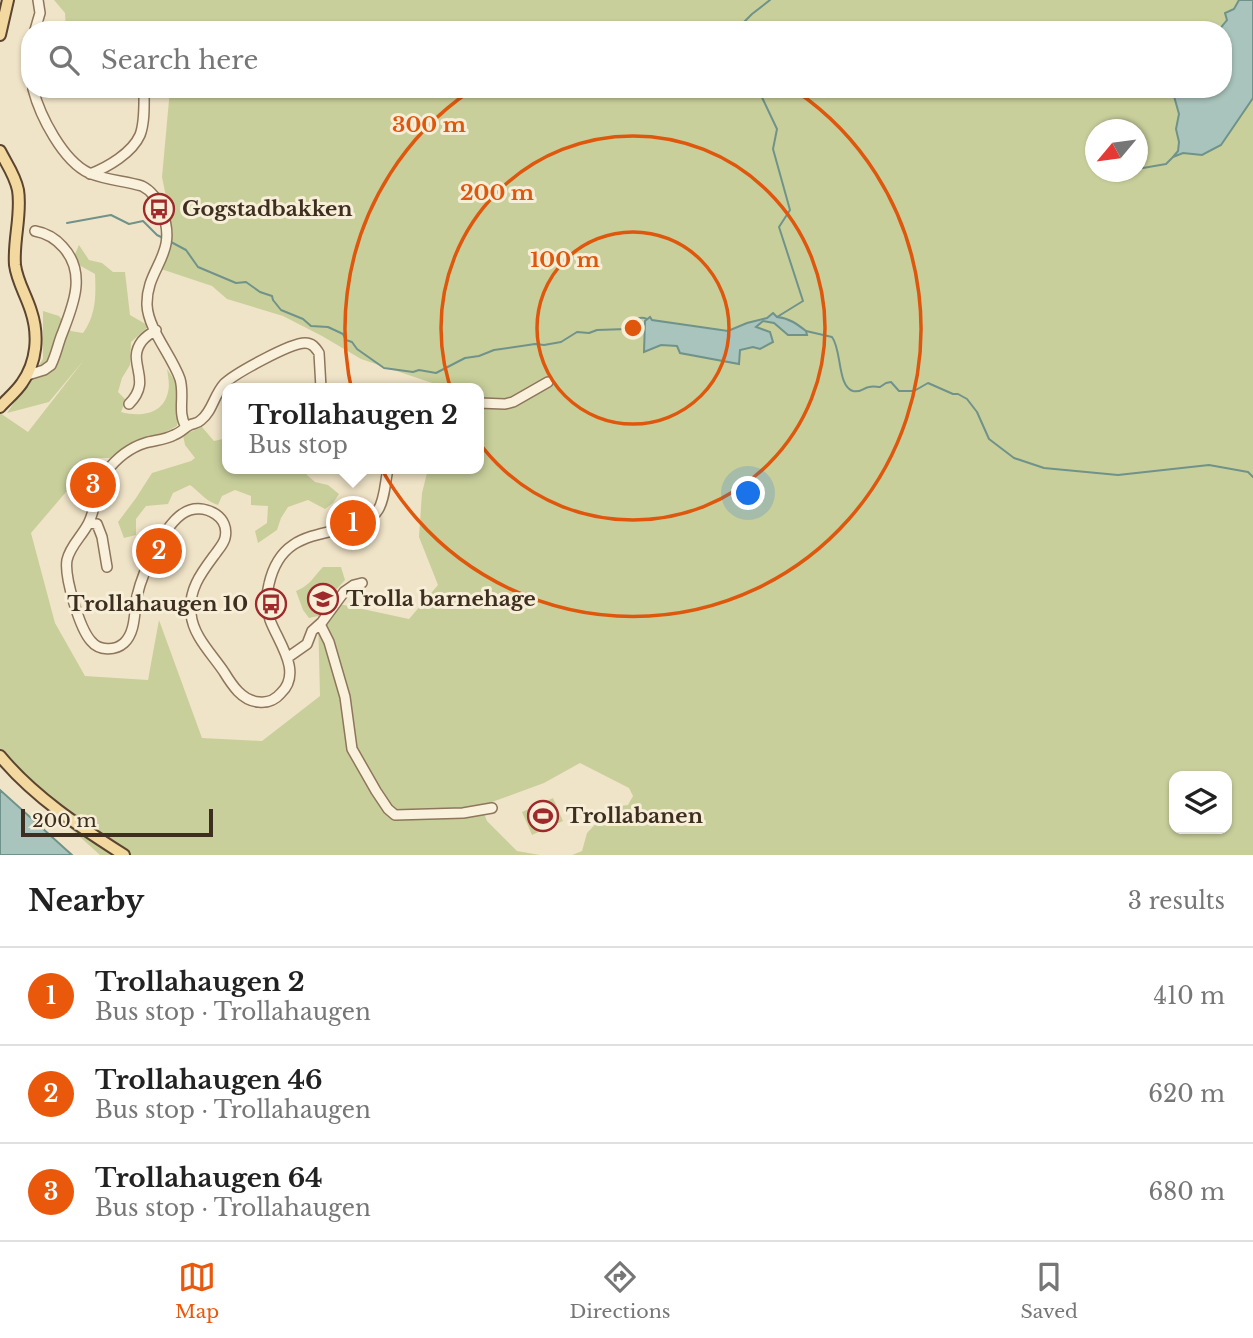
<!DOCTYPE html>
<html lang="en">
<head>
<meta charset="utf-8">
<style>
  body { margin:0; font-family:"Libre Baskerville",serif; background:#f2f2f2; color:#222 }
  .controls { position:absolute; right:21px; bottom:21px; display:grid; overflow:hidden; border-radius:14px; box-shadow:0 2px 5px #0004 }
  .controls button { width:63px; height:63px; display:grid; place-items:center; padding:0; border:0; border-bottom:2px solid #e0e0e0; background:#fff; color:#222; font:35px sans-serif }
  .compass { position:absolute; left:1085px; top:119px; width:63px; height:63px; border-radius:50%; background:#fff; box-shadow:0 2px 5px #0004; rotate:241deg }
  .scale { position:absolute; left:21px; bottom:18px; width:192px; box-sizing:border-box; padding-left:7px; border:4px solid #3d2e20; border-top:0; font-size:19px; line-height:24px; white-space:nowrap; color:#3d2e20; -webkit-text-stroke:5px #f7eed8; paint-order:stroke }
  .you { position:absolute; left:749px; top:494px; width:24px; height:24px; margin:-18px; border:5px solid #fff; border-radius:50%; background:#1a73e8; box-shadow:0 0 0 10px #1a73e833 }
  .badge { display:grid; place-items:center; width:46px; height:46px; border-radius:50%; background:#ea580c; color:#fff; font-size:23px; font-weight:700 }
  .pin { position:absolute; translate:-50% -50%; border:4px solid #fff; box-shadow:0 2px 7px #0006 }
  .popup { position:absolute; left:222px; top:383px; width:262px; height:91px; box-sizing:border-box; display:grid; place-content:center; border-radius:14px; background:#fff; filter:drop-shadow(0 2px 5px #0005); font-size:23px; white-space:nowrap; color:#767676 }
  .popup b { font-size:26px; color:#222 }
  .popup::after { content:''; position:absolute; left:50%; top:100%; margin-left:-14px; border:14px solid transparent; border-top-color:#fff }
  .list { margin:0; padding:0; list-style:none }
  h2 { display:flex; justify-content:space-between; align-items:center; height:91px; margin:0; padding:0 28px; font-size:30px }
  h2 small { font-size:23px; font-weight:400; color:#767676 }
  .list li { display:grid; grid-template-columns:46px 1fr auto; gap:21px; align-items:center; box-sizing:border-box; height:98px; padding:0 28px; border-top:2px solid #e0e0e0 }
  .list b { display:block; font-size:26px; white-space:nowrap }
  .list p { margin:0; font-size:23px; white-space:nowrap; color:#767676 }
  .list em { font-size:23px; font-style:normal; color:#767676 }
  .icon { flex:none; width:38px; height:38px; fill:none; stroke:currentColor; stroke-width:2; stroke-linecap:round; stroke-linejoin:round }
  .map { position:relative; flex:none; width:1253px; height:855px; overflow:hidden }
  .search { position:absolute; background:#fff; box-shadow:0 2px 5px #0004; left:21px; right:21px; top:21px; height:77px; display:flex; align-items:center; gap:18px; box-sizing:border-box; padding:0 24px; border-radius:28px; color:#767676; font-size:26px }
  .sheet { height:385px; background:#fff }
  nav { display:flex; justify-content:space-around; align-items:center; box-sizing:border-box; height:98px; border-top:2px solid #e0e0e0; background:#fff; font-size:19px; color:#767676 }
  nav a { display:grid; justify-items:center; gap:4px }
  nav .on { color:#ea580c }
  .map>svg:first-child { display:block }
  .green { fill:#c9cf9b; fill-rule:evenodd }
  .water { fill:#a9c4bc; stroke:#6f938a; stroke-width:2 }
  .lines { fill:none; stroke-linecap:round; stroke-linejoin:round }
  .stream { stroke:#6f938a; stroke-width:2 }
  .minor-casing { stroke:#8d765c; stroke-width:12 }
  .major-casing { stroke:#5b4430; stroke-width:14 }
  .minor { stroke:#faf1dc; stroke-width:9 }
  .major { stroke:#f3d9a0; stroke-width:10 }
  .ring { fill:none; stroke:#df570d; stroke-width:3.5 }
  .labels { text-anchor:middle; stroke-width:6; stroke-linejoin:round; paint-order:stroke }
  .poi-label { font-size:21px; font-weight:bold; fill:#3d2e20; stroke:#f7eed8; text-anchor:start }
  .centre { fill:#df570d; stroke:#f7eed8; stroke-width:3.5 }
  .ring-label { font-size:21px; text-anchor:middle; font-weight:bold; fill:#df570d; stroke:#f7eed8; stroke-width:6; stroke-linejoin:round; paint-order:stroke }
</style>
</head>
<body>
<div class="map">
<svg width="1253" height="855" viewBox="0 0 1253 855">
  <rect width="100%" height="100%" fill="#f0e4c8"/>
  <path class="green" d="M54,0H1239L1227,20L1219,30H66L65,13Z
    M170,89H1172L1179,114L1176,129L1179,142L1178,151L1174,156L1183,152L1202,155L1221,145L1253,98V855H572L582,851L587,833L605,814L612,807L628,805L633,796L629,788L580,763L544,783L481,806L487,821L517,851L540,855H100L0,765V413L28,432L84,360L49,402L7,413L43,359V311L59,316L71,331L83,333C96,315 96,296 95,274L79,265L75,254L79,245L89,260L102,263L113,272H125L130,315L149,326L131,342L130,365L122,378L118,392L126,400L121,412C140,417 163,415 168,392C170,385 168,376 167,369L177,384V426L158,436L128,444L110,458H95L31,533L55,623L85,676L148,680L159,620L202,738L262,741L320,696L318,616L309,618L303,610L296,591C312,584 312,578 323,567H341L345,580L336,590L338,592L335,595L336,598L323,586L311,599L323,610L330,602L409,619L438,585L419,537L422,493L428,469H479V388H445L444,387L361,359L322,336L283,316L227,299L212,286L161,269L173,232L162,177ZM1096,130H1138V172H1096ZM777,317L786,318L806,331L807,334L789,335L774,323L763,321L756,327L753,347L740,350L739,363C715,357 678,340 654,347L652,320L728,331L747,323ZM1174,776H1227V829H1174Z
    M202,427L214,441L227,438V469H286L292,472L306,474L315,482L328,485L339,494L333,503L325,509L308,500L288,507L281,518L277,530L258,543L255,531L267,523L268,506L251,505V496L235,490L222,496L218,505C205,501 201,493 190,485L173,493L168,504L146,506L136,519V535L124,538L118,522L136,498L152,473L191,461L195,458L185,445L183,435Z
    M553,798L563,821L532,835L522,812Z"/>
  <path class="water" d="M1239,0H1253V98L1221,145L1202,155L1183,153L1173,157L1178,151L1179,142L1176,129L1179,114L1172,89H1223V30H1219L1227,20L1225,13L1234,9Z
    M773,313L777,317C789,318 797,324 806,331L807,335H788L774,323L763,321L756,327L770,332L773,342L760,349L753,347L740,350L739,364L680,353L677,346L661,345L644,352L645,321L650,317L652,320L728,331L747,323L767,318Z
    M0,790L72,855H0Z"/>
  <g class="lines">
    <path class="stream" d="M736,30L752,14L770,0
      M758,89L777,129L773,149L790,210L779,227L803,301L777,317
      M1143,168L1166,164L1173,157
      M67,223L111,215L129,224L143,221L157,235L163,238
      M171,242L186,250L198,267L236,283L246,282L260,292L272,296L273,300L281,310L303,319L311,326L328,327L343,334L346,340L352,342L357,349L384,368L413,372L419,370L436,373L465,358L479,356L494,350L535,344L544,345L561,342L577,332L589,333L597,330L627,329C632,322 637,315 647,319
      M806,331L832,337C842,350 837,386 853,391C860,393 863,388 869,387C873,386 877,387 880,387L886,383L891,382L899,391H914L928,383L953,394H958L967,399L977,412L989,439L1014,458L1044,468L1118,475L1209,465L1248,472L1253,477"/>
    <g class="minor-casing">
      <path id="minor" d="M35,30L40,13L38,0
        M30,59V74
        M33,89C40,116 63,161 89,173C106,180 125,181 142,186C152,191 158,200 162,211C179,255 146,267 147,305C148,329 172,356 180,379C185,396 177,412 186,427
        M90,174C108,167 132,153 140,135C145,122 144,104 144,89
        M28,373L31,374L44,370L51,365C56,355 58,344 62,334C73,306 87,273 63,247C56,239 46,233 35,231
        M321,388L319,353C315,347 312,343 305,343C290,343 234,374 224,384C214,395 212,412 201,420C197,424 194,423 190,425C184,428 180,433 174,435C165,440 155,440 145,443C129,448 116,459 106,472C95,488 97,507 88,524C82,536 70,546 67,560C64,577 80,629 91,641C99,651 115,651 124,643C136,632 134,611 137,596C142,574 166,517 190,510C207,505 230,517 225,538C224,543 219,549 216,553C202,572 188,589 191,614C193,636 212,654 224,672C232,685 242,701 259,702C268,703 276,699 281,693C303,672 278,642 270,620C267,609 266,595 269,584C280,536 312,537 352,526C362,523 372,520 378,510C385,499 385,482 388,469
        M479,403L505,404L513,402L548,382
        M129,404C154,379 125,363 142,341C146,336 151,333 156,330
        M89,523L97,524L102,537L107,567
        M320,624L329,642L345,697L352,749L376,791L388,809L395,815L463,813L492,808
        M287,658L307,644L312,631L322,622L344,592L354,585L362,583"/>
    </g>
    <g class="major-casing">
      <path id="major" d="M0,35L8,0
        M0,151C6,163 15,175 18,190C22,214 13,240 15,265C17,281 26,295 31,311C39,335 37,362 22,383C16,392 7,399 0,407
        M0,756C34,797 80,827 124,855"/>
    </g>
    <use href="#minor" class="minor"/>
    <use href="#major" class="major"/>
  </g>
  <g class="ring">
    <circle cx="633" cy="328" r="96"/>
    <circle cx="633" cy="328" r="192"/>
    <path d="M796 91A288 288 0 1 1 470 91"/>
  </g>
  <defs>
    <g id="bus-ring" transform="scale(1.575)"><circle r="9.5" fill="#f7eed8" stroke="#9e2a2b" stroke-width="1.5"/><path d="M-5-6H5V4H4V6H2V4H-2V6H-4V4H-5ZM-3.5-4V0h7V-4ZM-3.5 1.2v1.5H-2V1.2ZM2 1.2v1.5H3.5V1.2Z" fill="#9e2a2b"/></g>
    <g id="school-ring" transform="scale(1.575)"><circle r="9.5" fill="#f7eed8" stroke="#9e2a2b" stroke-width="1.5"/><path d="M0-5L7-2L0 1L-7-2ZM-4 1L0 2.5L4 1V4Q0 6-4 4Z" fill="#9e2a2b"/></g>
    <g id="stadium-ring" transform="scale(1.575)"><circle r="9.5" fill="#f7eed8" stroke="#9e2a2b" stroke-width="1.5"/><path d="M0-5a6.5 5 0 1 0 0 10a6.5 5 0 1 0 0-10ZM-3.5-1.8h7v3.6h-7Z" fill="#9e2a2b"/></g>
  </defs>
  <g fill-rule="evenodd">
    <use href="#bus-ring" x="159" y="209"/>
    <use href="#school-ring" x="323" y="599"/>
    <use href="#bus-ring" x="271" y="604"/>
    <use href="#stadium-ring" x="543" y="816"/>
  </g>
  <g class="labels">
    <g class="poi-label">
      <text x="182" y="216">Gogstadbakken</text>
      <text x="346" y="606">Trolla barnehage</text>
      <text x="248" y="611" text-anchor="end">Trollahaugen 10</text>
      <text x="566" y="823">Trollabanen</text>
    </g>
  </g>
  <circle cx="633" cy="328" r="10" class="centre"/>
  <g class="ring-label">
    <text x="429" y="132">300 m</text>
    <text x="497" y="200">200 m</text>
    <text x="565" y="267">100 m</text>
  </g>
</svg>
<div class="controls">
<button><svg class="icon" aria-label="layers" viewBox="0 0 24 24"><path d="M12 4l9 5-9 5-9-5zM3 14l9 5 9-5"/></svg></button>
</div>
<svg class="compass" viewBox="-18 -18 36 36"><path d="M0-13l5 13h-10z" fill="#e53935"/><path d="M0 13l5-13h-10z" fill="#767676"/></svg>
<div class="scale">200 m</div>
<div class="you"></div>
<div class="pin badge" style="left:353px;top:523px">1</div>
<div class="popup"><b>Trollahaugen 2</b>Bus stop</div>
<div class="pin badge" style="left:159px;top:551px">2</div>
<div class="pin badge" style="left:93px;top:485px">3</div>
<div class="search"><svg class="icon" aria-label="search" viewBox="0 0 24 24"><circle cx="10" cy="10" r="6"/><path d="M15 15l6 6"/></svg>Search here</div>
</div>
<section class="sheet">
<h2>Nearby<small>3 results</small></h2>
<ul class="list">
<li><span class="badge">1</span><div><b>Trollahaugen 2</b><p>Bus stop · Trollahaugen</p></div><em>410 m</em></li>
<li><span class="badge">2</span><div><b>Trollahaugen 46</b><p>Bus stop · Trollahaugen</p></div><em>620 m</em></li>
<li><span class="badge">3</span><div><b>Trollahaugen 64</b><p>Bus stop · Trollahaugen</p></div><em>680 m</em></li>
</ul>
</section>
<nav>
<a class="on"><svg class="icon" aria-label="map" viewBox="0 0 24 24"><path d="M3 6l6-2 6 2 6-2v14l-6 2-6-2-6 2zM9 4v14M15 6v14"/></svg>Map</a>
<a><svg class="icon" aria-label="directions" viewBox="0 0 24 24"><path d="M12 3l9 9-9 9-9-9zM9 14v-3h6M13 9l2 2-2 2"/></svg>Directions</a>
<a><svg class="icon" aria-label="saved" viewBox="0 0 24 24"><path d="M7 4h10v16l-5-4-5 4z"/></svg>Saved</a>
</nav>
</body>
</html>
